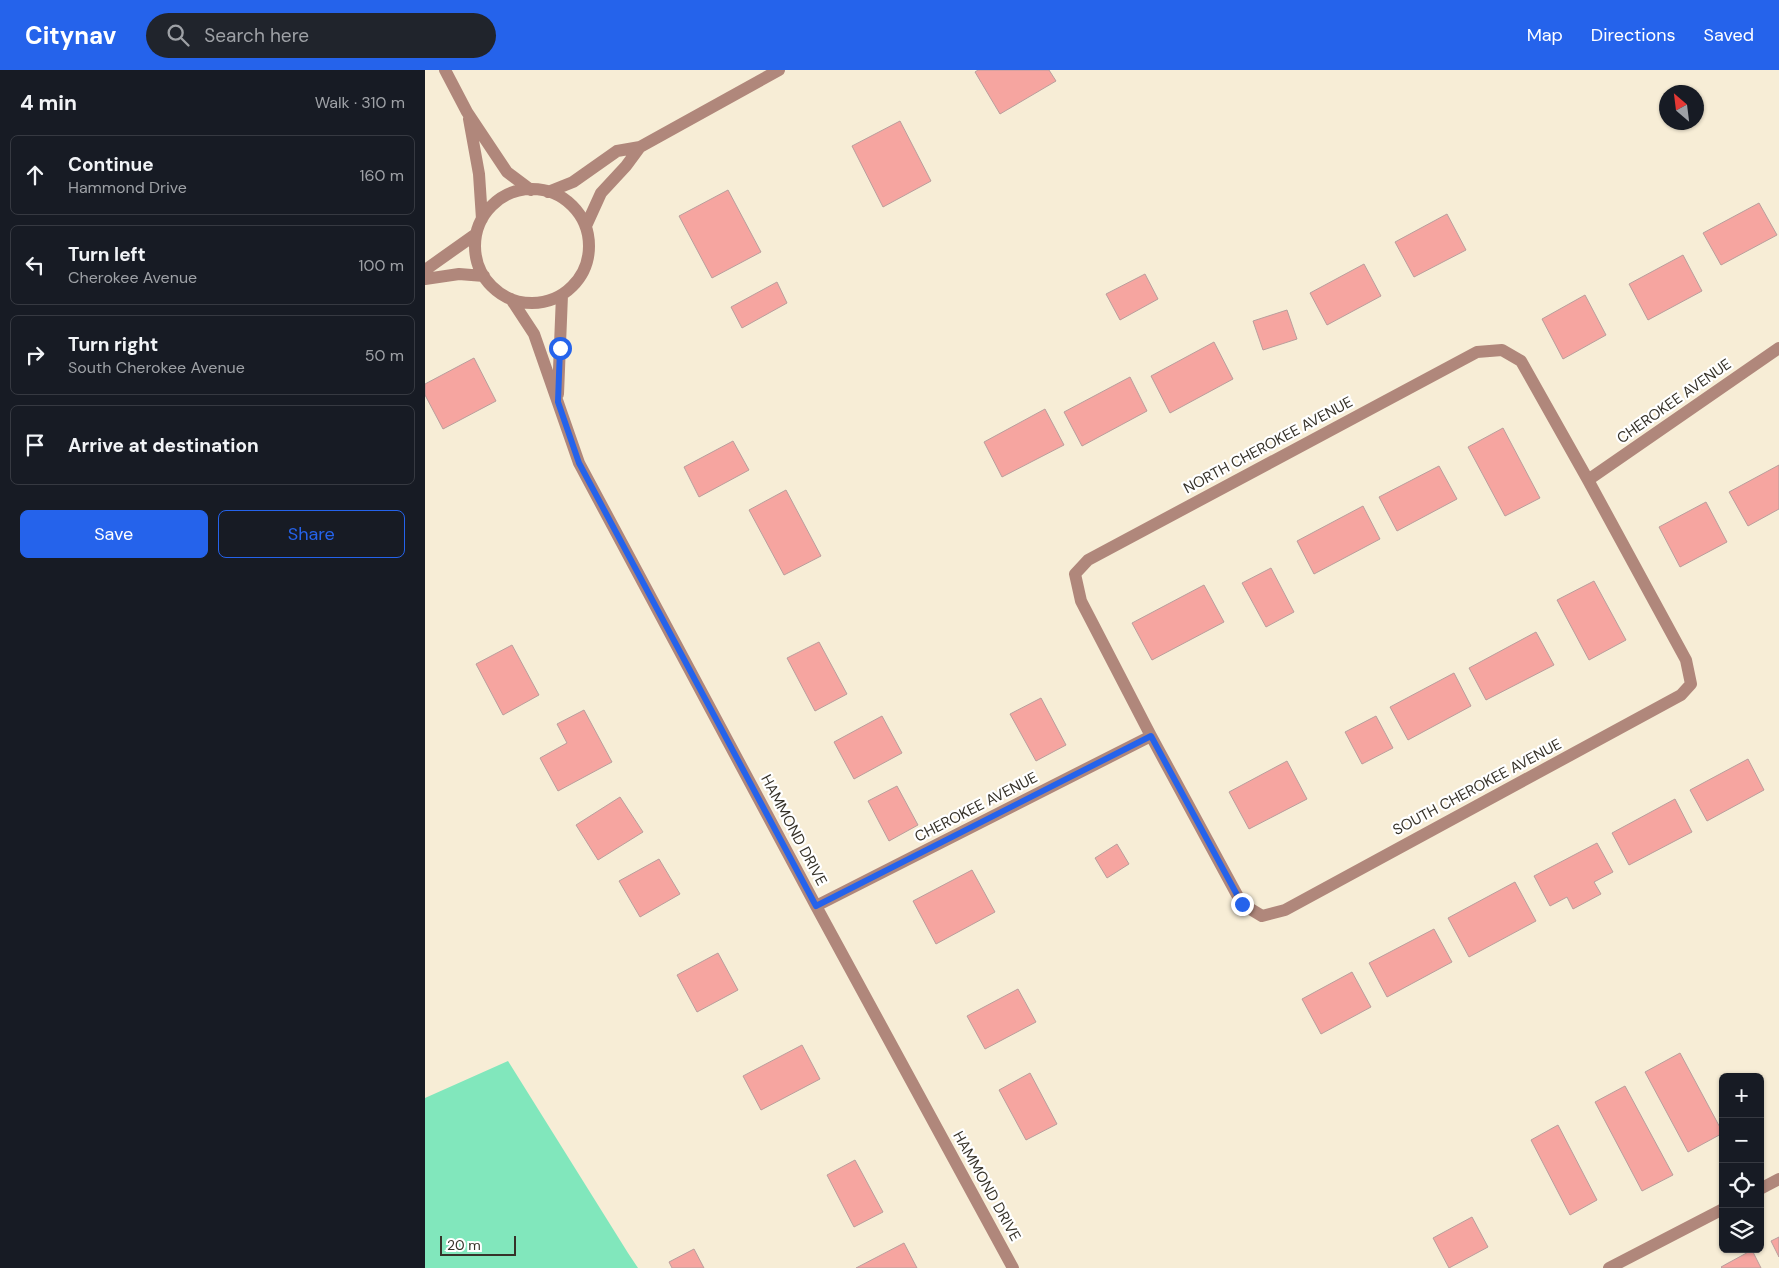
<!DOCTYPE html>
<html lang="en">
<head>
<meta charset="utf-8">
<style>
  body { margin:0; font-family:"DM Sans",sans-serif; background:#20242c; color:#f1f3f6 }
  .controls { position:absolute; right:15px; bottom:15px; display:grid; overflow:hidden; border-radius:8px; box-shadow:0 1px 4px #0004 }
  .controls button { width:45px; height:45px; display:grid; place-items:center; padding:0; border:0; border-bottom:1px solid #363941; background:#171b24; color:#f1f3f6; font:25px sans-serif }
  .compass { position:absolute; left:1234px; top:15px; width:45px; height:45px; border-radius:50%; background:#171b24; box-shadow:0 1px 4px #0004; rotate:332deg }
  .scale { position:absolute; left:15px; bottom:12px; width:76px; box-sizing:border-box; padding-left:5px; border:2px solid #363229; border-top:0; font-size:14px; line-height:18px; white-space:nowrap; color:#363229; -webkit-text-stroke:4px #fff; paint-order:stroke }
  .stop { position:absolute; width:15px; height:15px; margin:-11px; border:4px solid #2563eb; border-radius:50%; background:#fff }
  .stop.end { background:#2563eb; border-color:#fff; box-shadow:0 1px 5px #0008 }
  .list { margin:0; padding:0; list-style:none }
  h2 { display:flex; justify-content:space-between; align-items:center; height:65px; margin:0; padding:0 20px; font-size:21px }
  h2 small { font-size:16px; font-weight:400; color:#9ea1a6 }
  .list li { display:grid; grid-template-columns:32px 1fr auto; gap:15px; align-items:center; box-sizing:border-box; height:80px; margin:0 10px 10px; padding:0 10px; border:1px solid #363941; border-radius:8px }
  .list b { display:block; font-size:19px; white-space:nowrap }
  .list p { margin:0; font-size:16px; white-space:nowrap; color:#9ea1a6 }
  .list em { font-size:16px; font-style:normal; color:#9ea1a6 }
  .actions { display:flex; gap:10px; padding:15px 20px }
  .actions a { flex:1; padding:11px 0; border:1px solid #2563eb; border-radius:8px; text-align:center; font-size:18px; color:#2563eb }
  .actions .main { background:#2563eb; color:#fff }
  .icon { flex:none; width:28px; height:28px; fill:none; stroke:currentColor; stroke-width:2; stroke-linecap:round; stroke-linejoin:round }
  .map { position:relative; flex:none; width:1354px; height:1198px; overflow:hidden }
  header { display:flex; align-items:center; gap:30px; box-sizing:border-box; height:70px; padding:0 25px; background:#2563eb; color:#fff }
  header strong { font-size:24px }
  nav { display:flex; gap:28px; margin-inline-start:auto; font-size:18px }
  .search { width:350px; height:45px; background:#20242c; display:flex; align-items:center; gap:12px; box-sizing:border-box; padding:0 18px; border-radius:28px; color:#9ea1a6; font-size:19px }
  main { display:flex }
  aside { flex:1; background:#171b24 }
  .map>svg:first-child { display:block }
  .green { fill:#81e7bc }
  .building { fill:#f6a5a0; stroke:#b99e9c }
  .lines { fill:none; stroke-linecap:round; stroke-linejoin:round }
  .minor { stroke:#b0877b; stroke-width:12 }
  .route { stroke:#2563eb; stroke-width:6 }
  .labels { text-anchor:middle; stroke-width:4.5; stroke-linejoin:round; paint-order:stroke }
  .street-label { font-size:15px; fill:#363229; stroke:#fff }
</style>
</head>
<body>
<header>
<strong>Citynav</strong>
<div class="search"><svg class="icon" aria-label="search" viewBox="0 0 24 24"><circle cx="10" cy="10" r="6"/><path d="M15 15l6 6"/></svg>Search here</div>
<nav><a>Map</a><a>Directions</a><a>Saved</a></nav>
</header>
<main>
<aside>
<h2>4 min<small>Walk · 310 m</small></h2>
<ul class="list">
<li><svg class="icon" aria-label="ahead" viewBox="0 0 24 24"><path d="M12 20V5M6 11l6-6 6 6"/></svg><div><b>Continue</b><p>Hammond Drive</p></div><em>160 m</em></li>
<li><svg class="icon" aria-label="left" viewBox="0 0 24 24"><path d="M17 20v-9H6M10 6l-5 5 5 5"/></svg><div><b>Turn left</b><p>Cherokee Avenue</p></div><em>100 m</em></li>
<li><svg class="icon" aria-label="right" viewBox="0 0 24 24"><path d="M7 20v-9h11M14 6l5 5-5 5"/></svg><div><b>Turn right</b><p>South Cherokee Avenue</p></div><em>50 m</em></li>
<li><svg class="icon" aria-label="arrive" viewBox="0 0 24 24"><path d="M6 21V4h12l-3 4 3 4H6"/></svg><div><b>Arrive at destination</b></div></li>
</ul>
<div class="actions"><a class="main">Save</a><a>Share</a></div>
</aside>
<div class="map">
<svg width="1354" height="1198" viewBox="0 0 1354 1198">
  <rect width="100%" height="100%" fill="#f7edd6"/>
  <path class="green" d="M83,991L203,1183L213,1198H0V1028Z"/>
  <path class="building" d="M553,0H624L631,11L575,44L550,2Z
    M475,51L506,111L458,137L427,76Z
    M303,120L336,182L287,208L254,146Z
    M1334,133L1352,165L1296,195L1278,163Z
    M1022,144L1041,180L989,207L970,172Z
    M1258,185L1277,221L1223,250L1204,214Z
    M939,194L956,226L902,255L885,223Z
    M720,204L733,229L695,250L681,224Z
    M352,212L362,233L317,258L306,237Z
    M1160,225L1181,265L1138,289L1117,249Z
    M862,240L872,269L838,280L828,251Z
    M789,272L808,309L745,343L726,306Z
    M49,288L71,331L18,359L0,325V314Z
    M705,307L722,341L657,376L639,342Z
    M620,339L639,375L577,407L559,372Z
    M1078,358L1115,428L1080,446L1043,377Z
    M308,371L324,400L274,427L259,397Z
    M1354,395V439L1323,456L1304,422Z
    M1014,396L1032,429L972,461L954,427Z
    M361,420L396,486L359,505L324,440Z
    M1281,432L1302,472L1255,497L1234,457Z
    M938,436L955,469L889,504L872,471Z
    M846,498L869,542L841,557L817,513Z
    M1169,511L1201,570L1164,590L1132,530Z
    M779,515L799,552L727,590L707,553Z
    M1111,562L1129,595L1061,630L1044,598Z
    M394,572L422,624L390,641L362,588Z
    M87,575L114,625L78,645L51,594Z
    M1029,603L1046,636L983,670L965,637Z
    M616,628L641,675L611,691L585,644Z
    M159,640L187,692L133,721L115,688L142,673L132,654Z
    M457,646L477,683L429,709L409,672Z
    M951,646L968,678L937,694L920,662Z
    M1323,689L1339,720L1282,751L1265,720Z
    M862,691L882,729L824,759L804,722Z
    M472,716L493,755L464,771L443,731Z
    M195,727L218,762L173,790L151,755Z
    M1250,729L1267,762L1204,795L1187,763Z
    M1172,773L1188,802L1169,812L1176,824L1148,839L1142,827L1125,836L1109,806Z
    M692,774L704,794L682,808L670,788Z
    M234,789L255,824L215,847L194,811Z
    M547,800L570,842L511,874L488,831Z
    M1090,812L1111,851L1044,887L1023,848Z
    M1009,859L1027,892L962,927L944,893Z
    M293,883L313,920L272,942L252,905Z
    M927,902L946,937L896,964L877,929Z
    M593,919L611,952L560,979L542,946Z
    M377,975L395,1009L336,1040L318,1006Z
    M1255,983L1298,1063L1263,1082L1220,1002Z
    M605,1003L632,1054L601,1070L574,1020Z
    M1200,1016L1248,1105L1217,1121L1170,1032Z
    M1133,1055L1172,1130L1145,1145L1106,1070Z
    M430,1090L458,1142L429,1157L402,1105Z
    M1047,1147L1063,1177L1024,1198L1008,1168Z
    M1354,1167V1187L1346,1171Z
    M479,1173L492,1198H431Z
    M269,1179L279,1198H247L244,1192Z
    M1327,1180L1336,1198H1297L1296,1197Z"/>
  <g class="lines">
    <path class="minor" d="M20,0L42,42L82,102L106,120
      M44,49L54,104L57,149
      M50 176a57 57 0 1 1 114 0a57 57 0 1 1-114 0Z
      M123,122L148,112L192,81L215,77L354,0
      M161,156L176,123L201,96L215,77
      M0,200L51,164
      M0,209L34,204L59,206
      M86,229L109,264L154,393L391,836L588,1198
      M1077,280L1096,291L1163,410L1261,590L1266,614L1256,625L860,840L837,846L817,834L726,666L656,531L650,504L663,490L1052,282Z
      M133,324L137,225
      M1163,410L1354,278
      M391,836L726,666
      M1335,1119L1354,1109
      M1184,1198L1298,1139"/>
  </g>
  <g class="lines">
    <path class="route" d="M135,278L133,332L154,393L391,836L726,666L817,834"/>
  </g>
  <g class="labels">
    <g class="street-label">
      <text transform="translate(1249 331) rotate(-35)" y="5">CHEROKEE AVENUE</text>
      <text transform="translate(843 375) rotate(-28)" y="5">NORTH CHEROKEE AVENUE</text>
      <text transform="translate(1052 717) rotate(-28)" y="5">SOUTH CHEROKEE AVENUE</text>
      <text transform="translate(551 737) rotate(-27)" y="5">CHEROKEE AVENUE</text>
      <text transform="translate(369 760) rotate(62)" y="5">HAMMOND DRIVE</text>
      <text transform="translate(562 1116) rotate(61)" y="5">HAMMOND DRIVE</text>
    </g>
  </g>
</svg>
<div class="controls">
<button>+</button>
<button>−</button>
<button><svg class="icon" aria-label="locate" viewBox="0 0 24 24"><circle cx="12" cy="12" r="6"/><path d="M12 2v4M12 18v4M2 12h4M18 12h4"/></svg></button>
<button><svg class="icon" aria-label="layers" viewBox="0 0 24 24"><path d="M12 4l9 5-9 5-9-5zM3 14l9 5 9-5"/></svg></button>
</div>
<svg class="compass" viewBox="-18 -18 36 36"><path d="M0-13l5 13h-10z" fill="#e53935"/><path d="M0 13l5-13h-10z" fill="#9ea1a6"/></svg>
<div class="scale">20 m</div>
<div class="stop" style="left:135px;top:278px"></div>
<div class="stop end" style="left:817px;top:834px"></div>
</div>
</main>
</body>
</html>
